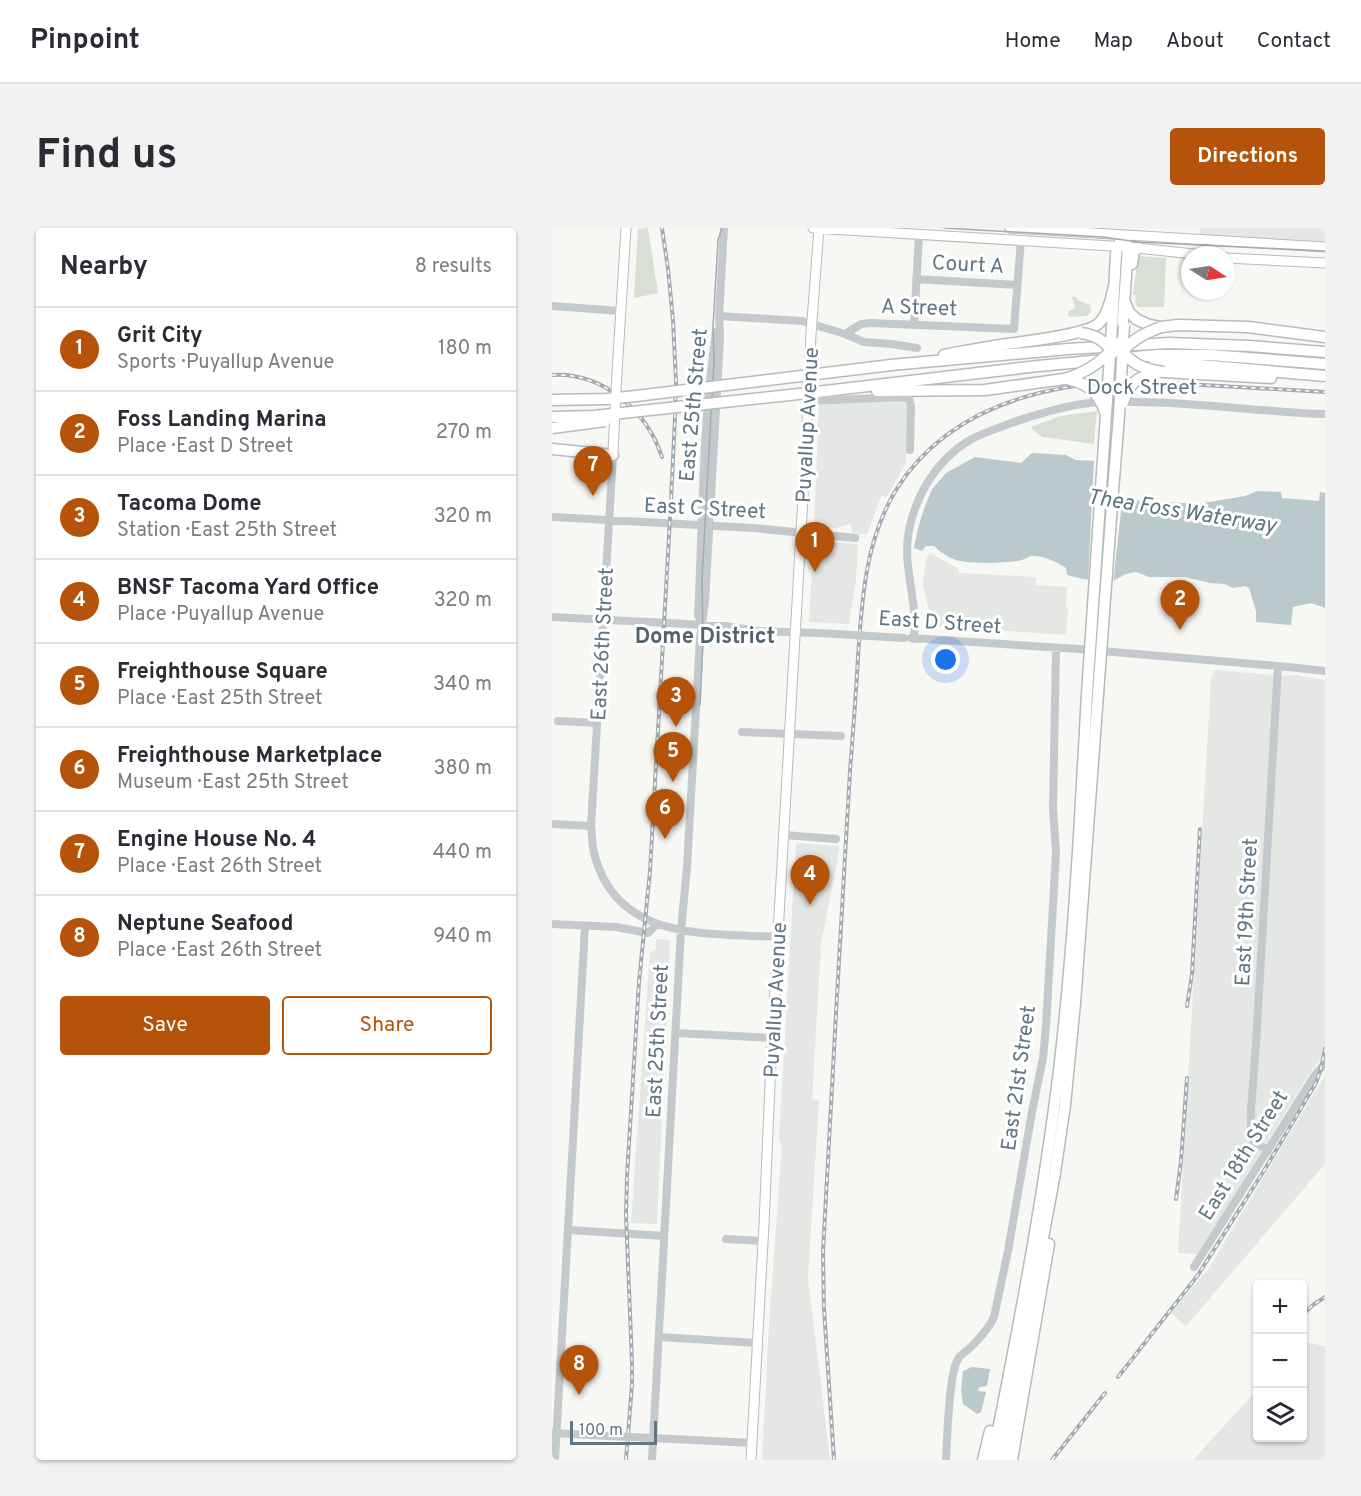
<!DOCTYPE html>
<html lang="en">
<head>
<meta charset="utf-8">
<style>
  body { margin:0; font-family:Overpass,sans-serif; background:#f2f2f3; color:#2b2b33 }
  .controls { position:absolute; right:18px; bottom:18px; display:grid; overflow:hidden; border-radius:6px; box-shadow:0 2px 4px #0004 }
  .controls button { width:54px; height:54px; display:grid; place-items:center; padding:0; border:0; border-bottom:2px solid #e1e1e2; background:#fff; color:#2b2b33; font:30px sans-serif }
  .compass { position:absolute; left:629px; top:18px; width:54px; height:54px; border-radius:50%; background:#fff; box-shadow:0 2px 4px #0004; rotate:102deg }
  .scale { position:absolute; left:18px; bottom:15px; width:87px; box-sizing:border-box; padding-left:6px; border:3px solid #607681; border-top:0; font-size:16px; line-height:21px; white-space:nowrap; color:#607681; -webkit-text-stroke:4px #fff; paint-order:stroke }
  .you { position:absolute; left:394px; top:432px; width:21px; height:21px; margin:-15px; border:4px solid #fff; border-radius:50%; background:#1a73e8; box-shadow:0 0 0 9px #1a73e833 }
  .badge { display:grid; place-items:center; width:39px; height:39px; border-radius:50%; background:#b45309; color:#fff; font-size:20px; font-weight:700 }
  .pin { position:absolute; translate:-50% -50px; filter:drop-shadow(0 2px 3px #0008) }
  .pin::after { content:''; position:absolute; top:32px; width:21px; height:18px; background:inherit; clip-path:polygon(0 0,100% 0,50% 100%) }
  .list { margin:0; padding:0; list-style:none }
  h2 { display:flex; justify-content:space-between; align-items:center; height:78px; margin:0; padding:0 24px; font-size:26px }
  h2 small { font-size:20px; font-weight:400; color:#7c7c81 }
  .list li { display:grid; grid-template-columns:39px 1fr auto; gap:18px; align-items:center; box-sizing:border-box; height:84px; padding:0 24px; border-top:2px solid #e1e1e2 }
  .list b { display:block; font-size:22px; white-space:nowrap }
  .list p { margin:0; font-size:20px; white-space:nowrap; color:#7c7c81 }
  .list em { font-size:20px; font-style:normal; color:#7c7c81 }
  .actions { display:flex; gap:12px; padding:18px 24px }
  .actions a { flex:1; padding:14px 0; border:2px solid #b45309; border-radius:6px; text-align:center; font-size:21px; color:#b45309 }
  .actions .main { background:#b45309; color:#fff }
  .icon { flex:none; width:33px; height:33px; fill:none; stroke:currentColor; stroke-width:2; stroke-linecap:round; stroke-linejoin:round }
  .map { position:relative; flex:none; width:773px; height:1232px; overflow:hidden; border-radius:6px }
  header { display:flex; align-items:center; gap:36px; box-sizing:border-box; height:84px; padding:0 30px; background:#fff; border-bottom:2px solid #e1e1e2 }
  header strong { font-size:28px }
  nav { display:flex; gap:33px; margin-inline-start:auto; font-size:21px }
  .intro { display:flex; align-items:center; justify-content:space-between; box-sizing:border-box; height:144px; padding:0 36px }
  h1 { margin:0; font-size:42px }
  .button { padding:15px 27px; border-radius:6px; background:#b45309; color:#fff; font-size:21px; font-weight:700 }
  main { display:flex; gap:36px; padding:0 36px }
  aside { flex:1; background:#fff; border-radius:6px; box-shadow:0 2px 4px #0004 }
  .map>svg:first-child { display:block }
  .built { fill:#e5e7e5 }
  .green { fill:#d9dfd4 }
  .water { fill:#bac9cb }
  .pier { fill:#f7f7f4 }
  .lines { fill:none; stroke-linecap:round; stroke-linejoin:round }
  .major-casing { stroke:#b7bcbf; stroke-width:11 }
  .highway-casing { stroke:#b6bbbd; stroke-width:13 }
  .minor { stroke:#c4c9cc; stroke-width:8 }
  .major { stroke:#fff; stroke-width:9 }
  .highway { stroke:#fff; stroke-width:10 }
  .tram { stroke:#a4acb1; stroke-width:1.5 }
  .rail-casing { stroke:#a4acb1; stroke-width:4 }
  .rail { stroke:#fff; stroke-width:1.5; stroke-dasharray:4.5; stroke-linecap:butt }
  .major-bridge-casing { stroke:#b7bcbf; stroke-width:11; stroke-linecap:butt }
  .highway-bridge-casing { stroke:#b6bbbd; stroke-width:13; stroke-linecap:butt }
  .minor-bridge { stroke:#c4c9cc; stroke-width:8 }
  .major-bridge { stroke:#fff; stroke-width:9 }
  .highway-bridge { stroke:#fff; stroke-width:10 }
  .labels { text-anchor:middle; stroke-width:6; stroke-linejoin:round; paint-order:stroke }
  .street-label { font-size:21px; fill:#607681; stroke:#fff }
  .water-label { font-size:22px; font-style:italic; fill:#5b767c; stroke:#fff }
  .neighbourhood-label { font-size:22px; font-weight:bold; fill:#53636b; stroke:#fff }
</style>
</head>
<body>
<header>
<strong>Pinpoint</strong>
<nav><a>Home</a><a>Map</a><a>About</a><a>Contact</a></nav>
</header>
<div class="intro"><h1>Find us</h1><a class="button">Directions</a></div>
<main>
<aside>
<h2>Nearby<small>8 results</small></h2>
<ul class="list">
<li><span class="badge">1</span><div><b>Grit City</b><p>Sports · Puyallup Avenue</p></div><em>180 m</em></li>
<li><span class="badge">2</span><div><b>Foss Landing Marina</b><p>Place · East D Street</p></div><em>270 m</em></li>
<li><span class="badge">3</span><div><b>Tacoma Dome</b><p>Station · East 25th Street</p></div><em>320 m</em></li>
<li><span class="badge">4</span><div><b>BNSF Tacoma Yard Office</b><p>Place · Puyallup Avenue</p></div><em>320 m</em></li>
<li><span class="badge">5</span><div><b>Freighthouse Square</b><p>Place · East 25th Street</p></div><em>340 m</em></li>
<li><span class="badge">6</span><div><b>Freighthouse Marketplace</b><p>Museum · East 25th Street</p></div><em>380 m</em></li>
<li><span class="badge">7</span><div><b>Engine House No. 4</b><p>Place · East 26th Street</p></div><em>440 m</em></li>
<li><span class="badge">8</span><div><b>Neptune Seafood</b><p>Place · East 26th Street</p></div><em>940 m</em></li>
</ul>
<div class="actions"><a class="main">Save</a><a>Share</a></div>
</aside>
<div class="map">
<svg width="773" height="1232" viewBox="0 0 773 1232">
  <rect width="100%" height="100%" fill="#f7f7f4"/>
  <path class="built" d="M648,0H773V14L647,8Z
    M352,173L356,179L354,235L335,269L329,268L315,307L301,305L298,296L284,300H262L267,175Z
    M262,313L306,316L304,352L297,396L257,394Z
    M378,325L407,341L406,345L484,349V357L515,359L514,380H516L514,407L381,398L371,358L374,332Z
    M663,442L730,448L742,447L773,452V824L754,851L671,986L645,1026L626,1025L659,451Z
    M244,615L288,618L269,716L260,871L267,872L256,1050L278,1232H210L217,1096L230,918L227,911Z
    M104,711L118,712L105,996L79,995L98,724L102,723L104,720Z
    M773,847V936L634,1098L619,1085L657,1040Z
    M751,1114L773,1118V1232H641L705,1162L706,1210H750Z"/>
  <path class="green" d="M96,0L106,65L82,70L86,1Z
    M586,28L614,30L612,79H585L583,74L584,67H581Z
    M521,68L525,70L527,73L538,77L539,84L535,88L518,89L516,87V84L521,81L523,79L520,70Z
    M545,183L542,216L491,209L482,203L479,199L509,188Z"/>
  <path class="water" d="M480,225L514,227L524,232L544,233L570,269L577,272L630,275H651L693,268L705,263L729,264L730,270L767,273L768,264L773,265V380L759,375L741,379L739,397L704,394V383L697,360L693,358L681,360L673,356L658,355L633,349H597L584,344L574,346L559,354L531,351L515,347L514,340C505,334 491,327 479,328C476,329 473,331 470,332C454,335 417,337 401,331C394,328 387,323 382,318H374L370,323L362,320L366,300L372,281L380,261L394,245L423,229L469,235Z
    M420,1139L438,1141L435,1158L428,1159L426,1161L427,1163L434,1164L429,1184L425,1186L411,1176L409,1163L411,1143Z"/>
  <path class="pier" d="M542,230L546,231L556,240L561,254L571,265L561,356H560L536,355Z"/>
  <g class="lines">
    <g class="major-casing">
      <path id="major" d="M261,0L576,19L651,27
        M458,0L773,19
        M674,30L773,35
        M65,145L74,0
        M199,1232L212,996L220,810L254,217L259,106L267,0"/>
    </g>
    <g class="highway-casing">
      <path id="highway" d="M580,36L582,23L587,20
        M573,74L577,84L584,91L597,97L609,99L626,97L696,99L773,109
        M570,104L576,19L572,8
        M561,107L560,98L564,27L565,19L572,8
        M392,127C413,123 434,119 456,116C475,113 533,107 546,96C556,87 559,71 562,58
        M602,133L773,148
        M339,137L516,121L617,115L697,118L773,124
        M612,144L719,150
        M325,163L433,162L512,151
        M265,164L486,138L605,127H658L773,136
        M0,221L61,227
        M561,263L567,187
        M431,1232L438,1203
        M440,1232C466,1103 491,973 507,842C522,717 528,591 535,466
        M450,1232L503,945L513,877L523,775L546,466
        M460,1232L497,1016"/>
    </g>
    <path class="minor" d="M364,51L465,57
      M0,78L69,83
      M167,88L250,93L293,106L309,96L319,95L462,101L469,12
      M362,97L367,6
      M293,106L312,114L339,116L365,120
      M255,173L350,169L357,171L359,178L358,222
      M61,227L39,598C40,607 40,616 42,625C64,714 155,705 226,709
      M1,289L201,300L303,310
      M0,389L173,398L206,403L267,405
      M150,396L146,387C151,293 150,197 164,104
      M359,410L526,421L726,438L773,443
      M362,411C363,399 363,386 361,374C358,348 352,329 357,302C364,267 385,232 416,213C430,205 446,200 462,194C486,186 511,178 537,175C552,173 567,174 582,174C646,174 709,184 773,186
      M6,493L45,495
      M190,504L289,508
      M0,596L39,598
      M232,607L284,611
      M0,696L64,699L96,705L105,696
      M124,805L220,810
      M716,923L702,913L699,909V882L704,816L726,438
      M17,1002L112,1008
      M174,1011L211,1013
      M642,1039L763,847L773,835
      M107,1109L205,1115
      M1,1205L57,1208
      M121,1211L200,1215
      M3,1232L33,698
      M100,1232L129,702L135,639L148,410L153,374L168,110L167,88L172,0
      M394,1232C395,1212 397,1145 406,1131C409,1126 415,1123 419,1119C428,1110 437,1100 442,1089L456,1023L480,884L491,830L494,798L504,625L501,581L504,420"/>
    <use href="#major" class="major"/>
    <use href="#highway" class="highway"/>
    <path class="tram" d="M392,0L551,9L586,14L773,23
      M148,477L151,414L150,351L162,134L161,99L166,12L170,0"/>
    <g class="rail-casing">
      <path id="rail" d="M0,147C51,144 95,183 110,229
        M635,778L640,746L648,601
        M624,971L629,933L635,850
        M750,1087L761,1077L773,1069
        M566,1149L646,1047L713,941L764,855L769,840L773,821
        M74,1232L80,1157V1134L74,987L75,948L87,754L98,643L119,273L123,189L124,154L121,92L116,41L110,0
        M282,1232L272,1081L271,1024C280,864 288,703 298,543C301,505 304,467 306,429C310,371 313,313 344,262C395,180 489,156 580,153L773,164
        M500,1232L553,1165"/>
    </g>
    <use href="#rail" class="rail"/>
    <g class="major-bridge-casing">
      <path id="major-bridge" d="M61,223L65,145"/>
    </g>
    <g class="highway-bridge-casing">
      <path id="highway-bridge" d="M529,105C544,107 553,113 561,125
        M570,124C581,111 593,105 609,99
        M512,151C534,145 551,134 565,115C577,135 589,141 612,144
        M515,151C535,155 547,165 553,184
        M0,172L55,171L84,168L339,137
        M571,175C578,154 584,149 606,145
        M567,187L572,97
        M0,189L42,188L265,164
        M0,200L53,193
        M535,466L560,98
        M546,466L561,263"/>
    </g>
    <path class="minor-bridge" d="M267,405L352,410
      M57,1208L121,1211"/>
    <use href="#major-bridge" class="major-bridge"/>
    <use href="#highway-bridge" class="highway-bridge"/>
  </g>
  <g class="labels">
    <g class="street-label">
      <text transform="translate(416 36) rotate(3)" y="7">Court A</text>
      <text transform="translate(367 79) rotate(2)" y="7">A Street</text>
      <text x="590" y="166">Dock Street</text>
      <text transform="translate(141 177) rotate(-85)" y="7">East 25th Street</text>
      <text transform="translate(255 197) rotate(-87)" y="7">Puyallup Avenue</text>
      <text transform="translate(153 280) rotate(3)" y="7">East C Street</text>
      <text transform="translate(388 394) rotate(4)" y="7">East D Street</text>
      <text transform="translate(50 416) rotate(-87)" y="7">East 26th Street</text>
      <text transform="translate(694 684) rotate(-87)" y="7">East 19th Street</text>
      <text transform="translate(223 772) rotate(-87)" y="7">Puyallup Avenue</text>
      <text transform="translate(105 813) rotate(-87)" y="7">East 25th Street</text>
      <text transform="translate(466 850) rotate(-82)" y="7">East 21st Street</text>
      <text transform="translate(691 927) rotate(-58)" y="7">East 18th Street</text>
    </g>
    <g class="water-label">
      <text transform="translate(630 282) rotate(9)" y="8">Thea Foss Waterway</text>
    </g>
    <g class="neighbourhood-label">
      <text x="153" y="415">Dome District</text>
    </g>
  </g>
</svg>
<div class="controls">
<button>+</button>
<button>−</button>
<button><svg class="icon" aria-label="layers" viewBox="0 0 24 24"><path d="M12 4l9 5-9 5-9-5zM3 14l9 5 9-5"/></svg></button>
</div>
<svg class="compass" viewBox="-18 -18 36 36"><path d="M0-13l5 13h-10z" fill="#e53935"/><path d="M0 13l5-13h-10z" fill="#7c7c81"/></svg>
<div class="scale">100 m</div>
<div class="you"></div>
<div class="pin badge" style="left:263px;top:344px">1</div>
<div class="pin badge" style="left:628px;top:402px">2</div>
<div class="pin badge" style="left:124px;top:499px">3</div>
<div class="pin badge" style="left:258px;top:677px">4</div>
<div class="pin badge" style="left:121px;top:554px">5</div>
<div class="pin badge" style="left:113px;top:611px">6</div>
<div class="pin badge" style="left:41px;top:268px">7</div>
<div class="pin badge" style="left:27px;top:1167px">8</div>
</div>
</main>
</body>
</html>
